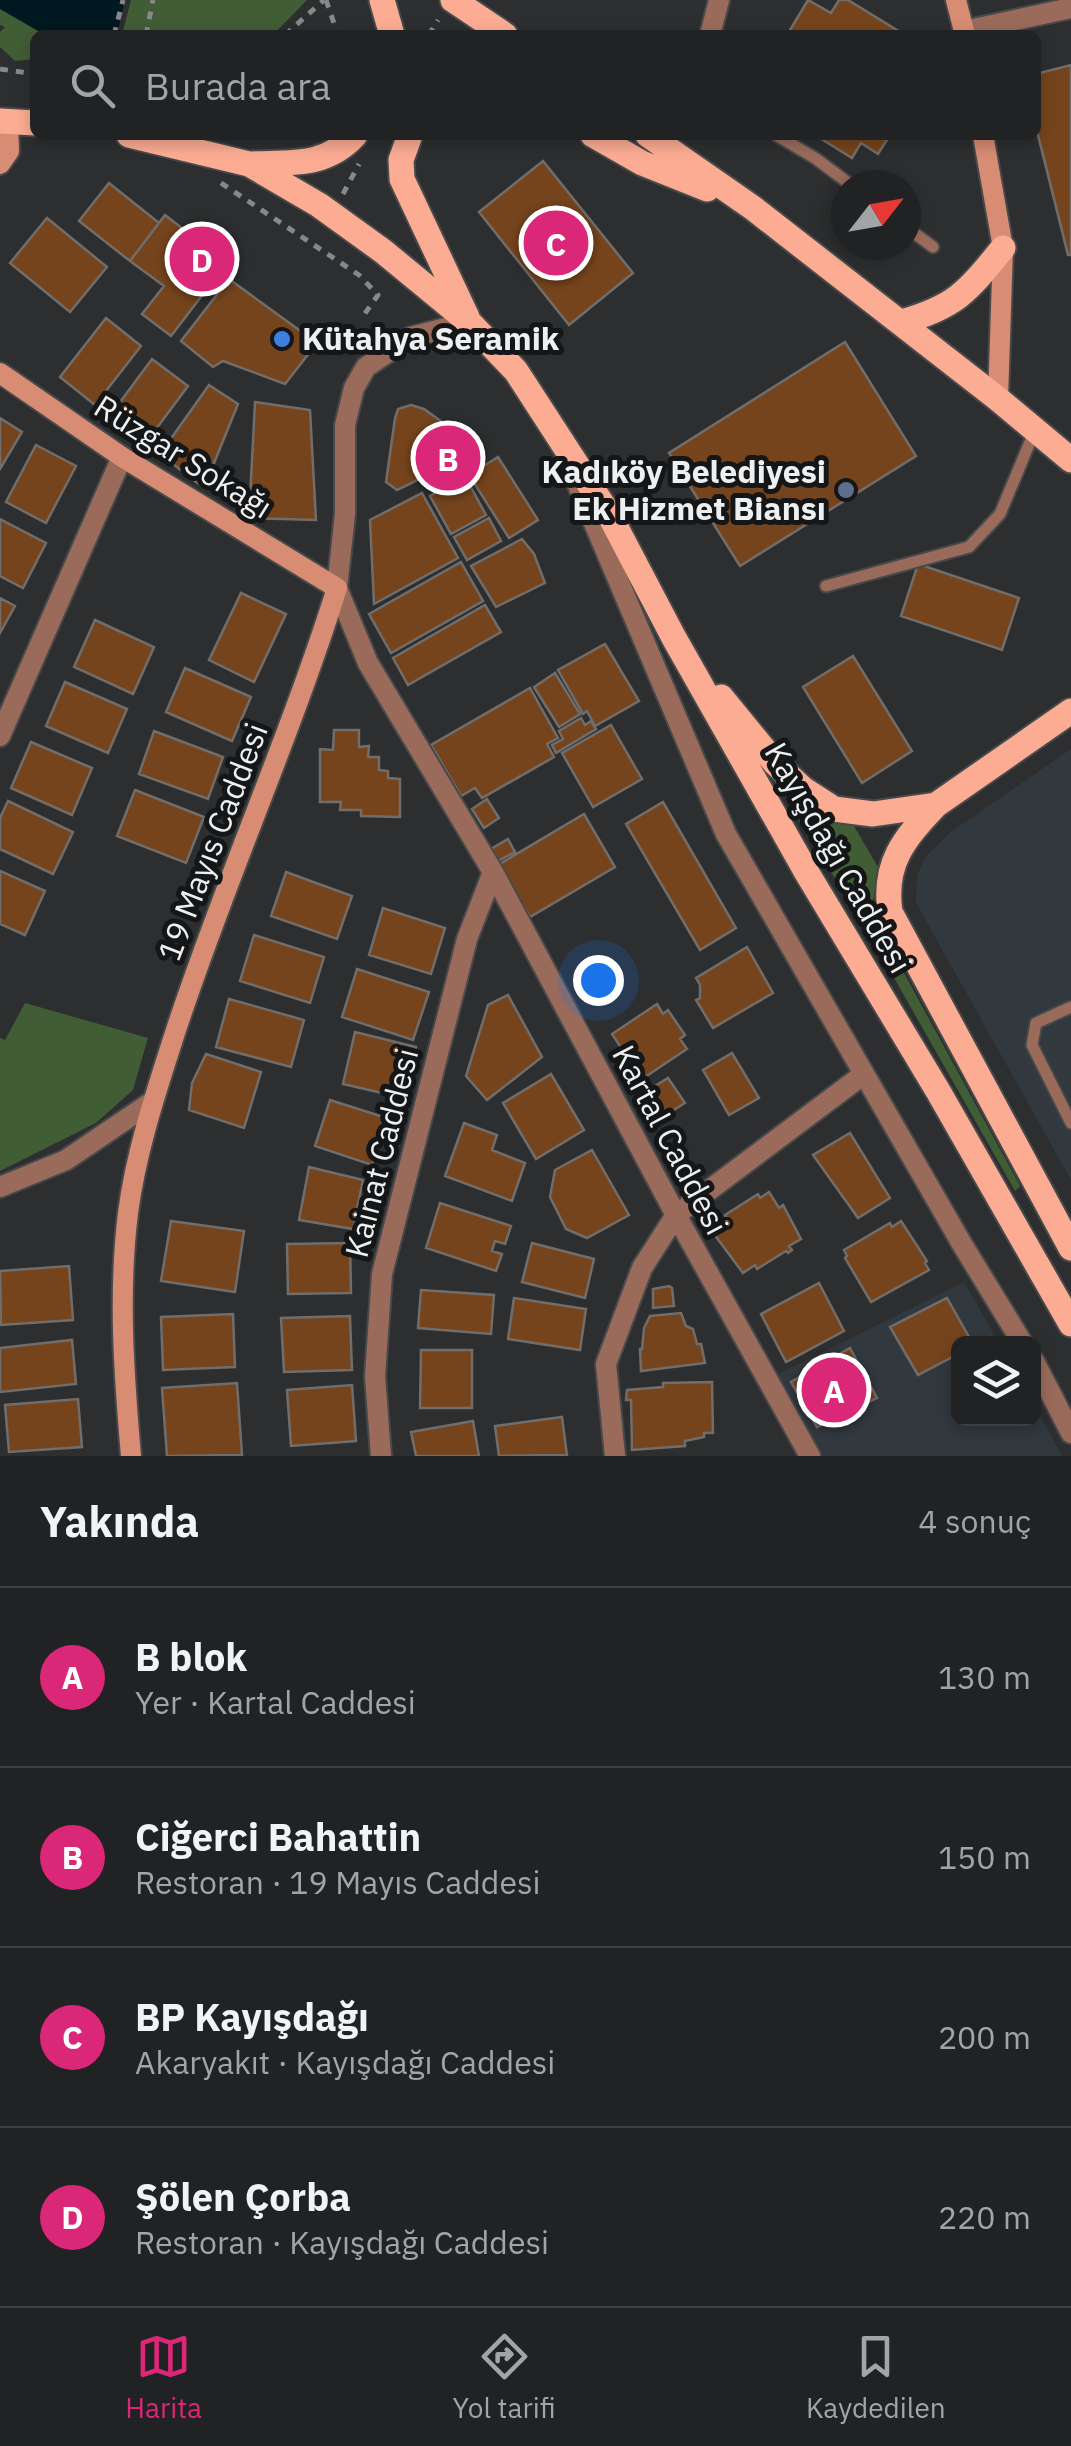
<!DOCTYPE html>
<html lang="tr">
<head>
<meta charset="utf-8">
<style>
  body { margin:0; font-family:"IBM Plex Sans",sans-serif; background:#2d2f30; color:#f1f3f6 }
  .controls { position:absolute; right:30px; bottom:30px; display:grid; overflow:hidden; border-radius:15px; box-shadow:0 5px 15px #0003 }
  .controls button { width:90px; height:90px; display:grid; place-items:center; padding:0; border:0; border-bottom:2px solid #3e3f41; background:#212223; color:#f1f3f6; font:50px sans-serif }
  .compass { position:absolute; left:831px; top:170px; width:90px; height:90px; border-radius:50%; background:#212223; box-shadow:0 5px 15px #0003; rotate:59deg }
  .you { position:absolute; left:598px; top:980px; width:35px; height:35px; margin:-25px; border:8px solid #fff; border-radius:50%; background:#1a73e8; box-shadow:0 0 0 15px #1a73e833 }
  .badge { display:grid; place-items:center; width:65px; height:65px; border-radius:50%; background:#db2777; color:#fff; font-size:32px; font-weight:700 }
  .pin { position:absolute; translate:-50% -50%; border:5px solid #fff; box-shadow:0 2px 10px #0006 }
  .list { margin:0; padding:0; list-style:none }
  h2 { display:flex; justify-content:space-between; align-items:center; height:130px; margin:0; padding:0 40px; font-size:42px }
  h2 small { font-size:32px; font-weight:400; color:#a2a4a6 }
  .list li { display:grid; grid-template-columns:65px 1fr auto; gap:30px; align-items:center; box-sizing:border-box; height:180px; padding:0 40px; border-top:2px solid #3e3f41 }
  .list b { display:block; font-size:38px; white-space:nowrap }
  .list p { margin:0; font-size:32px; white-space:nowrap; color:#a2a4a6 }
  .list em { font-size:32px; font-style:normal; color:#a2a4a6 }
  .icon { flex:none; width:55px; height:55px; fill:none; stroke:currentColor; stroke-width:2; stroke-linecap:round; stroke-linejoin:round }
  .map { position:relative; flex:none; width:1071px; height:1456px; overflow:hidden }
  .search { position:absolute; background:#212223; box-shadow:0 5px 15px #0003; left:30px; right:30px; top:30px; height:110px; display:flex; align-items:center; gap:25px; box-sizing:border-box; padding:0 35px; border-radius:15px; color:#a2a4a6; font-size:38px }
  .sheet { height:850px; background:#212223 }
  nav { display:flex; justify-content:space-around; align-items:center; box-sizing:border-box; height:140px; border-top:2px solid #3e3f41; background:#212223; font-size:28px; color:#a2a4a6 }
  nav a { display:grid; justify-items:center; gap:5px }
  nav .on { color:#db2777 }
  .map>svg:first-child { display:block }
  .built { fill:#31383e }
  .green { fill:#415d35 }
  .water { fill:#00181f }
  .building { fill:#75441c; stroke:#706d6b; stroke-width:2.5 }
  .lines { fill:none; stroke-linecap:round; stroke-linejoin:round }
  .lane-casing { stroke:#47494a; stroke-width:15 }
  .street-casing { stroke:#47494a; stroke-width:24 }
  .secondary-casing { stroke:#47494a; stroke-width:24 }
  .primary-casing { stroke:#47494a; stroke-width:29 }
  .path { stroke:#868889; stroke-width:5; stroke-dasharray:8 8; stroke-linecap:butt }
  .lane { stroke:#9a6b5b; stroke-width:11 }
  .street { stroke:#9a6b5b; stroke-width:20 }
  .secondary { stroke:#d88c73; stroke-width:20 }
  .primary { stroke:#fbac93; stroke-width:25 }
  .shop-dot { fill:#3f7fe0; stroke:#151617; stroke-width:4 }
  .service-dot { fill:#5c6f8a; stroke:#151617; stroke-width:4 }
  .labels { text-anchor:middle; stroke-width:10; stroke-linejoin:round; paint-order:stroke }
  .poi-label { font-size:32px; font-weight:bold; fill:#edeff0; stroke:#151617; text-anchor:start }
  .street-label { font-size:32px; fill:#edeff0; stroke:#151617 }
</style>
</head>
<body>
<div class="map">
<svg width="1071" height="1456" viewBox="0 0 1071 1456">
  <rect width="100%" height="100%" fill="#2c2e2f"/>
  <path class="built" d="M1071,749V1180L916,903L917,875L926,856L952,831Z
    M964,1282L999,1343L958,1344V1418H1034V1404L1062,1456H821L772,1377Z"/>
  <path class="green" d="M0,0L104,35H35V59L15,61L0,47V32L5,27L0,25Z
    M131,0H307L273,35H122Z
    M794,813L854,826L878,867L873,903L879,927L1020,1186L1015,1191L864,925Z
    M25,1003L148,1038L133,1090L96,1123L0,1171V1038L5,1040Z"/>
  <path class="water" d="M0,0H125L117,35H45L0,9Z"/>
  <path class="building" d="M808,0L831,13L839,0H848L905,35H787Z
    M1071,65V255H1068L1036,127V74Z
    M815,135H890L878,154L861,143L852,158Z
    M543,161L633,273L569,325L479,212Z
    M109,183L159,223L130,261L79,221Z
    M165,215L227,263L171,336L142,314L164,286L130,261Z
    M47,218L107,267L70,312L10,263Z
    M229,279L317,343L285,384L223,361L213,367L181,341Z
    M106,318L141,346L95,405L60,377Z
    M845,342L916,456L740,566L669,453Z
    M152,359L188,386L145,444L109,417Z
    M209,385L238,404L204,488L160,454Z
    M255,402L310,410L316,520L249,518Z
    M411,405L424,409L471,443L473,453L397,490L386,482L395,418L398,409Z
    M0,418L22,432L0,469Z
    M36,445L76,466L46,523L6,502Z
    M498,457L538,520L509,538L469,475Z
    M465,476L486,515L451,534L430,496Z
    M422,493L458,558L374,604L370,520Z
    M489,518L501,541L467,560L454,537Z
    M0,519L46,543L23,588L0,576Z
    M522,539L534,554L545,583L496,607L471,566Z
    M461,562L483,601L391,653L369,614Z
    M918,564L1019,598L1002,650L901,616Z
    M241,593L286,614L254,682L209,660Z
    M0,598L15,606L0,633Z
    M485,605L501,632L408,685L393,658Z
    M95,620L154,647L133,694L74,667Z
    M605,644L639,701L595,726L587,711L583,714L558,670Z
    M853,656L912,751L862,783L803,687Z
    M185,668L251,697L232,741L166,712Z
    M555,673L580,714L559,727L534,687Z
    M65,682L127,709L108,753L46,726Z
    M530,688L558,738L547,744L554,757L482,798L475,788L461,796L431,745Z
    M581,718L585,725L591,721L596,729L556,753L552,745L563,739L559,731Z
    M611,725L642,779L593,807L562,753Z
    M334,730H359V747L369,746L368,757H379V770L388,771V778L400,779V817L361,816V810H340L341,802H320V749L333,750Z
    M154,731L223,757L208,799L139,774Z
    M31,742L92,768L72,815L11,788Z
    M135,790L204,817L186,863L117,836Z
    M487,799L499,818L484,828L472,809Z
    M8,801L73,832L53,874L0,849V818Z
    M663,802L736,928L700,950L626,824Z
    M584,814L615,867L530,917L498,865Z
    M508,839L515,852L498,861L491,849Z
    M0,871L45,891L25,935L0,924Z
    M286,872L352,896L337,939L271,916Z
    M383,908L445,928L431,974L369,955Z
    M254,935L324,957L310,1003L240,981Z
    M747,947L773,993L713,1028L696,1000L700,998V985L696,978Z
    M357,969L429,992L413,1040L342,1017Z
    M508,995L542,1057L487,1100L466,1076L488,1005Z
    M229,999L304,1020L291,1067L216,1047Z
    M657,1004L663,1014L668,1010L685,1035L680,1039L687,1049L642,1079L612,1034Z
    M355,1032L416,1047L404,1098L343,1084Z
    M732,1053L759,1098L729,1115L703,1070Z
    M206,1054L261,1072L244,1128L189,1110L192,1083Z
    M551,1074L584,1130L536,1159L503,1103Z
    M668,1078L685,1103L658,1120L642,1094Z
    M330,1100L387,1118L372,1165L315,1146Z
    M464,1123L497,1135L492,1150L525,1163L512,1201L445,1176Z
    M850,1133L890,1198L858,1218L813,1155Z
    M592,1150L629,1215L587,1238L566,1229L550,1197L555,1170Z
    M309,1167L363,1180L353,1229L299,1220Z
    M769,1192L779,1208L783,1205L801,1239L789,1246L792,1250L788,1253L786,1251L757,1269L755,1265L743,1273L711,1230L728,1219L725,1215L758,1194L760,1198Z
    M440,1203L511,1226L505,1244L495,1241L492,1251L502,1254L496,1271L426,1248Z
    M171,1221L244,1231L235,1292L161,1281Z
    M901,1221L927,1261L925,1263L929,1270L871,1302L845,1258L847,1256L844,1250L890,1223L892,1227Z
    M350,1243L351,1293L288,1294L287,1244Z
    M532,1243L594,1259L585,1298L522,1282Z
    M69,1266L73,1320L1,1325L0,1271Z
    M819,1283L844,1331L786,1362L761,1314Z
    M669,1286L672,1288L674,1306L653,1308V1289Z
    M421,1290L494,1295L491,1334L418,1328Z
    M514,1298L586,1309L580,1350L508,1339Z
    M947,1298L973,1344H958V1354L918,1375L890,1327Z
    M681,1313L686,1326L693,1329L697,1344H701L705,1363L641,1371L640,1349H642L644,1328L650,1316Z
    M233,1314L235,1367L163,1370L161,1317Z
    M350,1316L352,1370L284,1372L281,1318Z
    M72,1340L76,1384L0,1392V1348Z
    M850,1348L877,1398L817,1427L791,1382Z
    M421,1350H472V1408H420Z
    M712,1382L713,1433H704V1437L685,1441V1446L632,1450L631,1400H626L627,1390L663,1387V1383Z
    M237,1383L242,1455L167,1456L162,1388Z
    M352,1385L356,1441L291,1446L287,1390Z
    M78,1399L82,1447L9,1452L5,1405Z
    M562,1417L567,1455L499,1456L495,1426Z
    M473,1421L479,1456H416L411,1432Z"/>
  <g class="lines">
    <g class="lane-casing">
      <path id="lane" d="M776,135L815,158L851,185
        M906,227L933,247
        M826,586L969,547L1000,514L1035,430
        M1071,1007L1036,1023L1032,1045L1071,1123"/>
    </g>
    <g class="street-casing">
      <path id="street" d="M964,31L1071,8
        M710,35L719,0
        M469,322L411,337L366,367L354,388L345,425V514L337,588L368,663L493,872L676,1215L810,1456
        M574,476L726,834L962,1244L1023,1344
        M0,736L122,457
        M0,1187L66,1160L153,1101
        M1034,1361L1071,1433
        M381,1456L375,1376L382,1274L467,939L493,872
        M615,1456L606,1364L642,1268L676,1215L864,1074"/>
    </g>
    <g class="secondary-casing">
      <path id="secondary" d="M956,0L965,35
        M983,135L1003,248L998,399
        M0,164L9,151L8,122
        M0,373L122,457L337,588C290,737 225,881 176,1030C157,1089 136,1151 128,1213C118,1294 124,1375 131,1456"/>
    </g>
    <g class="primary-casing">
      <path id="primary" d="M382,0L392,35
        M453,0L505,35
        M0,121L35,123
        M129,135L249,164L319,205L384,252L469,322L516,371L610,516L674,638L807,873L938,1091L1071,1324
        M410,135L401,160L402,179L467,317
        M593,135L642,163L707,189
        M648,135L753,208L998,399L1071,460
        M249,164C289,162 325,168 355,135
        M901,322C956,307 968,291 1003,248
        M721,697L775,763L803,789L834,809L873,814L936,805L1071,711
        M936,805C904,839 883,863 890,912L1071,1248"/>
    </g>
    <path class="path" d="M326,0L338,35
      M114,35L123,0
      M146,35L153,0
      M285,35L324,0
      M429,35L438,20
      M0,69L35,74
      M221,183L359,275L378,295L361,319
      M343,194L359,164"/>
    <use href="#lane" class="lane"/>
    <use href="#street" class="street"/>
    <use href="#secondary" class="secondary"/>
    <use href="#primary" class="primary"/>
  </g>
  <circle class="shop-dot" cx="282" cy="339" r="10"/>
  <circle class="service-dot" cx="846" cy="490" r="10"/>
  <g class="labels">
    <g class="poi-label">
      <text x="302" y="350">Kütahya Seramik</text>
      <text x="826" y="483" text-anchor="end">Kadıköy Belediyesi<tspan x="826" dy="37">Ek Hizmet Biansı</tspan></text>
    </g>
    <g class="street-label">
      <text transform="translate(183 457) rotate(32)" y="11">Rüzgar Sokağı</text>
      <text transform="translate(213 842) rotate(-69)" y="11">19 Mayıs Caddesi</text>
      <text transform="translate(838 858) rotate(60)" y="11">Kayışdağı Caddesi</text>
      <text transform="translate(670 1140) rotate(62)" y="11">Kartal Caddesi</text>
      <text transform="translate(382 1153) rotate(-76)" y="11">Kainat Caddesi</text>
    </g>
  </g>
</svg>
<div class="controls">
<button><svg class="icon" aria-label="layers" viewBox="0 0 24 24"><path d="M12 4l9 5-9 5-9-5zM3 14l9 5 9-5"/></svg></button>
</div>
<svg class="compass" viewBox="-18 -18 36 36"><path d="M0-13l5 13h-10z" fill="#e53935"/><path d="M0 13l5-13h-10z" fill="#a2a4a6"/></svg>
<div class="you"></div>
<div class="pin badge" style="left:834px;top:1390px">A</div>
<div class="pin badge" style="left:448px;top:458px">B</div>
<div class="pin badge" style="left:556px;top:243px">C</div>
<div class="pin badge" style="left:202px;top:259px">D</div>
<div class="search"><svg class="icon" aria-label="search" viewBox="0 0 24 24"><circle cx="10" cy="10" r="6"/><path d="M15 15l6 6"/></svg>Burada ara</div>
</div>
<section class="sheet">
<h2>Yakında<small>4 sonuç</small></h2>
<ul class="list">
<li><span class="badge">A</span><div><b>B blok</b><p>Yer · Kartal Caddesi</p></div><em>130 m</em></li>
<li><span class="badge">B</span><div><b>Ciğerci Bahattin</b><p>Restoran · 19 Mayıs Caddesi</p></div><em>150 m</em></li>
<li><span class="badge">C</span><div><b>BP Kayışdağı</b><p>Akaryakıt · Kayışdağı Caddesi</p></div><em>200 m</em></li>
<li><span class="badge">D</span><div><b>Şölen Çorba</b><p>Restoran · Kayışdağı Caddesi</p></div><em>220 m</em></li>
</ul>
</section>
<nav>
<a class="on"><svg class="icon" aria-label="map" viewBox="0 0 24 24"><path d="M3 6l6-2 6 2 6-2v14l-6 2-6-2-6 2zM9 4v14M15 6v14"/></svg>Harita</a>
<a><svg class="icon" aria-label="directions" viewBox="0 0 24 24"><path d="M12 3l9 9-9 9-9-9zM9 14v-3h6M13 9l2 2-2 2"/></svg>Yol tarifi</a>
<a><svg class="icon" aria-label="saved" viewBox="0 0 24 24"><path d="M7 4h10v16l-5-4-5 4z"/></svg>Kaydedilen</a>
</nav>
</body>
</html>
